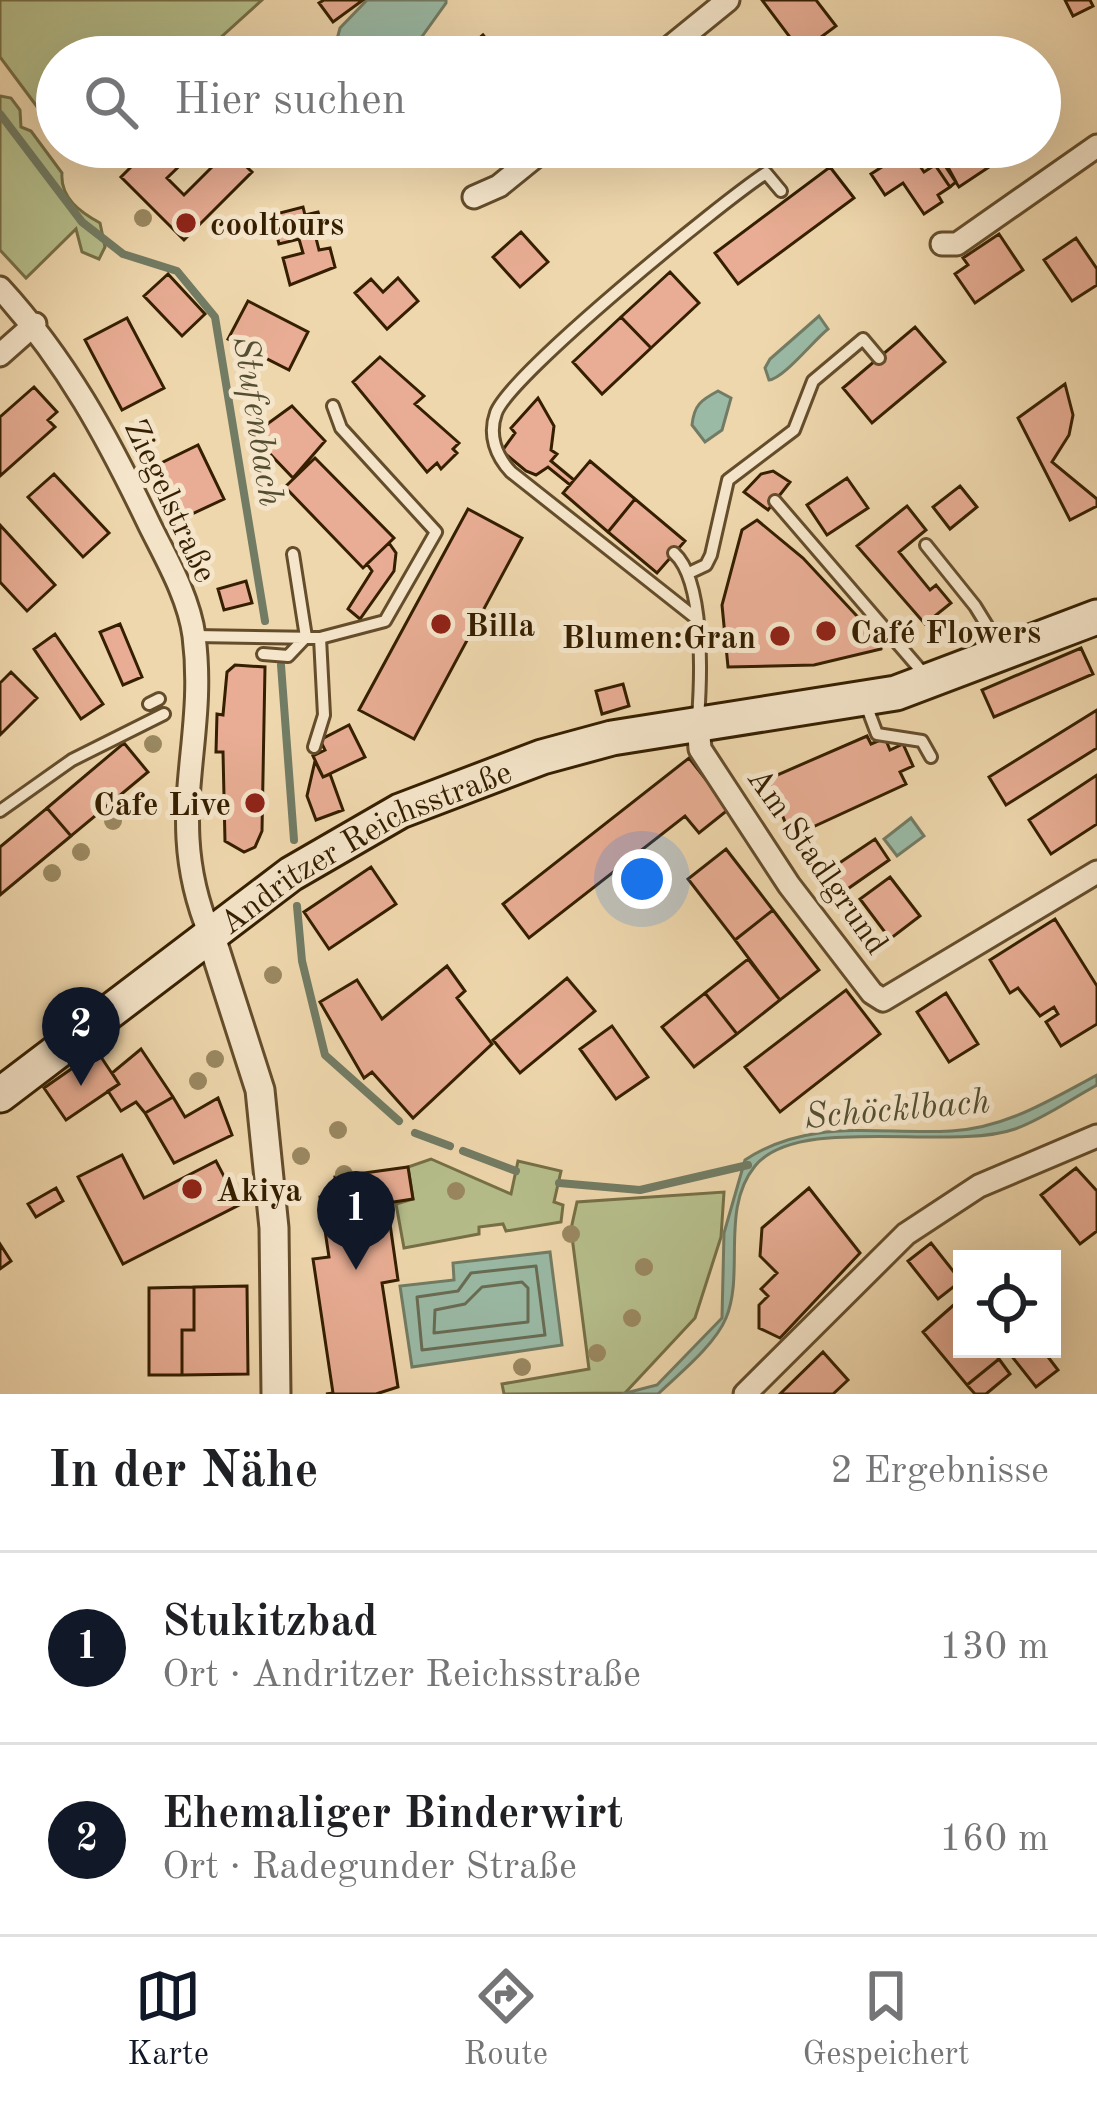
<!DOCTYPE html>
<html lang="de">
<head>
<meta charset="utf-8">
<style>
  body { margin:0; font-family:"Old Standard TT",serif; background:#f6f6f6; color:#202124 }
  .controls { position:absolute; right:36px; bottom:36px; display:grid; overflow:hidden; border-radius:0px; box-shadow:0 12px 48px #0002 }
  .controls button { width:108px; height:108px; display:grid; place-items:center; padding:0; border:0; border-bottom:3px solid #e0e0e0; background:#fff; color:#202124; font:60px sans-serif }
  .you { position:absolute; left:642px; top:879px; width:42px; height:42px; margin:-30px; border:9px solid #fff; border-radius:50%; background:#1a73e8; box-shadow:0 0 0 18px #1a73e833 }
  .badge { display:grid; place-items:center; width:78px; height:78px; border-radius:50%; background:#111827; color:#fff; font-size:39px; font-weight:700 }
  .pin { position:absolute; translate:-50% -99px; filter:drop-shadow(0 3px 6px #0008) }
  .pin::after { content:''; position:absolute; top:63px; width:42px; height:36px; background:inherit; clip-path:polygon(0 0,100% 0,50% 100%) }
  .list { margin:0; padding:0; list-style:none }
  h2 { display:flex; justify-content:space-between; align-items:center; height:156px; margin:0; padding:0 48px; font-size:51px }
  h2 small { font-size:39px; font-weight:400; color:#757577 }
  .list li { display:grid; grid-template-columns:78px 1fr auto; gap:36px; align-items:center; box-sizing:border-box; height:192px; padding:0 48px; border-top:3px solid #e0e0e0 }
  .list b { display:block; font-size:45px; white-space:nowrap }
  .list p { margin:0; font-size:39px; white-space:nowrap; color:#757577 }
  .list em { font-size:39px; font-style:normal; color:#757577 }
  .icon { flex:none; width:66px; height:66px; fill:none; stroke:currentColor; stroke-width:2; stroke-linecap:round; stroke-linejoin:round }
  .map { position:relative; flex:none; width:1097px; height:1394px; overflow:hidden }
  .search { position:absolute; background:#fff; box-shadow:0 12px 48px #0002; left:36px; right:36px; top:36px; height:132px; display:flex; align-items:center; gap:30px; box-sizing:border-box; padding:0 42px; border-radius:66px; color:#757577; font-size:45px }
  .sheet { height:540px; background:#fff }
  nav { display:flex; justify-content:space-around; align-items:center; box-sizing:border-box; height:168px; border-top:3px solid #e0e0e0; background:#fff; font-size:33px; color:#757577 }
  nav a { display:grid; justify-items:center; gap:6px }
  nav .on { color:#111827 }
  .map>svg:first-child { display:block }
  .green { fill:#b6bf8c; stroke:#766f46; stroke-width:3 }
  .water { fill:#9abaa6; stroke:#727c64; stroke-width:3 }
  .lines { fill:none; stroke-linecap:round; stroke-linejoin:round }
  .shore { stroke:#686c53; stroke-width:3 }
  .stream { stroke:#727c64; stroke-width:8 }
  .building { fill:#e8ad94; stroke:#351f00; stroke-width:3 }
  .service-casing { stroke:#644d2b; stroke-width:16 }
  .minor-casing { stroke:#644d2b; stroke-width:27 }
  .tertiary-casing { stroke:#644d2b; stroke-width:33 }
  .secondary-casing { stroke:#351f00; stroke-width:39 }
  .service { stroke:#f5e5ca; stroke-width:10 }
  .minor { stroke:#f5e5ca; stroke-width:21 }
  .tertiary { stroke:#f5e5ca; stroke-width:27 }
  .secondary { stroke:#f5e5ca; stroke-width:33 }
  .tree { fill:#9a8861 }
  .poi-dot { fill:#8f2418; stroke:#f5e5ca; stroke-width:4.5 }
  .labels { text-anchor:middle; stroke-width:10; stroke-linejoin:round; paint-order:stroke }
  .poi-label { font-size:33px; font-weight:bold; fill:#351f00; stroke:#f5e5ca; text-anchor:start }
  .street-label { font-size:33px; fill:#351f00; stroke:#f5e5ca }
  .water-label { font-size:36px; font-style:italic; fill:#534e32; stroke:#f5e5ca }
</style>
</head>
<body>
<div class="map">
<svg width="1097" height="1394" viewBox="0 0 1097 1394">
  <rect width="100%" height="100%" fill="#efd7ad"/>
  <filter id="stains"><feTurbulence type="fractalNoise" baseFrequency=".00167" numOctaves="4"/><feColorMatrix values="0 0 0 0 .2 0 0 0 0 .09 0 0 0 0 .02 0 0 0 .5 -.17"/></filter>
  <radialGradient id="worn" r=".72"><stop offset=".6" stop-color="#630" stop-opacity="0"/><stop offset="1" stop-color="#630" stop-opacity=".3"/></radialGradient>
  <path class="green" d="M0,0H262L199,57H57V124L44,116L0,57Z
    M0,96L11,98L20,110L21,127L31,131L62,173C60,198 80,212 100,223L105,247L99,259L82,252L76,229L26,278L0,250Z
    M431,1159L511,1194L518,1161L561,1171L554,1202L563,1205L561,1222L506,1231L503,1224L479,1227V1234L404,1248L396,1204L413,1199L408,1167Z
    M724,1192L721,1237L695,1318L625,1393L504,1394L502,1384L589,1369L571,1229L577,1202Z"/>
  <path class="water" d="M367,0H446V3L408,56L342,57L336,43L340,28Z
    M819,316L828,329C813,341 783,379 769,380L765,368L770,359Z
    M718,391L731,398L722,430L705,442L692,425C694,405 701,400 718,391Z
    M911,818L924,836L897,856L884,839Z
    M1097,1075V1085C1071,1099 1043,1119 1015,1129C950,1152 798,1113 755,1166C720,1209 745,1273 726,1318C715,1345 679,1374 658,1394H622L657,1385L722,1318L724,1233L745,1160C810,1117 878,1135 951,1131C1006,1128 1050,1100 1097,1075Z
    M550,1252L562,1345L412,1367L400,1286L454,1280L453,1263Z"/>
  <g class="lines">
    <path class="shore" d="M536,1266L545,1335L422,1350L417,1297L458,1291L471,1273Z
      M522,1282L528,1288V1322L434,1333L435,1310L465,1304L482,1287Z"/>
    <path class="stream" d="M0,114L82,222L123,254L177,271L215,317L265,621
      M281,665L294,840
      M297,906L302,961L325,1055L399,1121
      M415,1133L450,1146
      M463,1151L516,1171
      M559,1183L640,1190L748,1165"/>
  </g>
  <path class="building" d="M324,0H363L333,22L319,3Z
    M762,0H816L836,26L801,52Z
    M1065,0H1090L1093,6L1073,16Z
    M483,35L496,51L489,57H457Z
    M151,147H199L167,178L184,195L229,150L252,172L184,240L121,177Z
    M461,147H477L485,156L475,164Z
    M907,147L924,172L935,165L950,187L938,195L942,202L924,214L903,183L885,195L871,174L888,163L879,148Z
    M923,147H937L956,182L950,187Z
    M998,147L1004,157L959,187L934,149Z
    M830,167L854,198L738,284L715,253Z
    M303,207L305,215L318,212L324,231L315,234L319,250L330,248L335,267L290,285L283,258L303,253L299,239L279,244L272,215Z
    M521,232L548,262L520,287L493,257Z
    M999,234L1023,270L975,303L955,274L968,265L963,258Z
    M1076,238L1097,269V285L1072,301L1044,260Z
    M670,272L699,303L651,348L621,317Z
    M168,274L205,314L182,336L144,296Z
    M398,278L418,301L387,329L355,293L371,279L383,292Z
    M248,301L308,332L289,370L228,339Z
    M621,317L651,348L602,394L573,362Z
    M127,318L164,388L122,410L85,340Z
    M915,327L945,362L872,423L843,388Z
    M380,357L424,396L415,404L459,443L453,449L457,453L441,469L437,463L427,472L353,382Z
    M1065,384L1073,415L1069,435L1052,462L1097,499V506L1070,520L1018,418Z
    M34,387L57,412L48,420L55,427L0,476V417Z
    M538,398L554,426L551,450L557,454L551,461L574,480L570,485L548,467L536,475L526,471L502,451L515,433L511,428Z
    M292,406L325,441L293,478L252,435Z
    M198,445L224,499L177,521L151,468Z
    M315,458L394,538L363,568L285,487Z
    M590,461L635,499L608,532L563,493Z
    M773,471L790,482L768,510L744,492L761,474Z
    M54,474L109,533L83,557L28,497Z
    M847,478L868,508L827,535L807,505Z
    M960,486L977,507L950,529L933,507Z
    M635,499L685,541L657,573L608,532Z
    M907,506L926,530L899,552L930,590L936,585L951,603L925,624L857,546Z
    M468,509L522,538L414,739L359,710Z
    M757,520L803,558L882,643L881,649L814,665L728,667L722,605L742,530Z
    M0,525L55,585L27,611L0,582Z
    M389,543L396,553L394,571L360,619L348,609L372,571L367,564Z
    M246,581L252,603L224,610L218,589Z
    M120,624L142,677L123,685L100,632Z
    M55,634L103,704L81,719L34,649Z
    M1081,648L1093,674L994,717L982,690Z
    M235,665L265,667L262,831L255,847L244,852L225,841L223,752H216L217,714L223,715L227,672Z
    M11,672L37,698L0,735V683Z
    M623,684L629,706L602,714L596,691Z
    M1097,710V748L1006,805L989,777Z
    M349,725L365,757L323,777L313,756L325,750L320,740Z
    M867,736L871,744L885,738L890,750L903,744L913,766L900,772L906,784L791,837L768,779Z
    M124,743L148,772L71,836L47,808Z
    M689,758L729,809L699,833L685,816L529,938L503,904Z
    M315,761L323,777L330,774L343,810L316,820L307,796Z
    M1097,775V824L1051,854L1029,820Z
    M47,808L71,836L0,895V847Z
    M875,839L889,860L846,890L832,868Z
    M726,849L773,910L735,940L688,879Z
    M371,867L396,904L329,949L304,912Z
    M890,877L920,916L890,939L860,899Z
    M773,910L819,970L780,1000L735,940Z
    M1055,919L1097,986V1024L1061,1046L1046,1022L1058,1014L1054,1007L1040,1016L1018,988L1010,993L990,960Z
    M748,959L780,1000L737,1034L705,993Z
    M447,966L465,991L457,998L492,1044L413,1118L372,1072L364,1078L320,1002L357,980L382,1019Z
    M567,978L595,1011L520,1073L493,1040Z
    M846,990L880,1034L780,1112L745,1067Z
    M705,993L737,1034L694,1067L662,1027Z
    M946,993L978,1044L949,1062L917,1012Z
    M612,1026L648,1077L616,1099L580,1049Z
    M141,1049L173,1097L145,1113L136,1102L121,1111L108,1091L119,1084L112,1073Z
    M97,1051L119,1084L66,1120L44,1088Z
    M173,1097L185,1117L218,1098L232,1135L174,1163L145,1113Z
    M122,1155L144,1198L216,1161L239,1205L123,1264L78,1177Z
    M408,1167L413,1199L387,1203L398,1280L382,1283L398,1387L376,1394H326L333,1393L313,1259L329,1257L320,1197L338,1195L335,1177Z
    M1076,1168L1097,1191V1231L1080,1244L1041,1195Z
    M56,1188L63,1201L36,1217L28,1204Z
    M809,1188L860,1253L780,1338L759,1328V1305L768,1296L761,1289L777,1273L760,1256L762,1228Z
    M931,1243L961,1281L938,1299L908,1261Z
    M0,1244L11,1261L0,1269Z
    M247,1286L248,1374L182,1375V1330H194V1287Z
    M194,1287V1330H182V1375H149V1288Z
    M956,1303L962,1310V1349H991L999,1359L967,1385L923,1332Z
    M1006,1349H1042L1058,1370L1036,1387Z
    M823,1352L848,1380L833,1394H780Z
    M999,1359L1010,1374L986,1394H975L967,1385Z"/>
  <g class="lines">
    <g class="service-casing">
      <path id="service" d="M775,501L924,674
        M926,545L975,606L1002,650
        M674,553C705,581 701,678 698,718
        M689,573L706,565L711,555L728,480L794,430L813,381L863,339L879,358
        M697,619L511,472C496,456 488,435 496,413C510,374 723,201 766,173L781,191
        M194,636L320,638L385,621L436,532L341,428L333,406
        M263,654L288,656L306,637L293,554
        M865,702L877,734L922,741L931,757
        M149,704L159,699
        M314,747L324,715L320,638
        M0,811L72,760L164,714"/>
    </g>
    <g class="minor-casing">
      <path id="minor" d="M658,57L728,0
        M474,197L499,186L547,147
        M942,244H957L1097,146
        M0,288C66,360 108,438 150,526C167,560 189,598 194,636C208,745 162,819 210,934
        M0,355L35,324
        M698,723L700,749L789,885L872,993L883,1000L1097,872
        M745,1394L906,1234L979,1186L1097,1136"/>
    </g>
    <g class="tertiary-casing">
      <path id="tertiary" d="M210,934L260,1090L274,1228L276,1394"/>
    </g>
    <g class="secondary-casing">
      <g id="secondary">
        <path id="s1" d="M0,1095L291,874L400,811L542,757L612,738L896,693L1097,617"/>
      </g>
    </g>
    <use href="#service" class="service"/>
    <use href="#minor" class="minor"/>
    <use href="#tertiary" class="tertiary"/>
    <use href="#secondary" class="secondary"/>
  </g>
  <g class="tree">
    <circle cx="143" cy="218" r="9"/>
    <circle cx="153" cy="744" r="9"/>
    <circle cx="138" cy="804" r="9"/>
    <circle cx="113" cy="821" r="9"/>
    <circle cx="81" cy="852" r="9"/>
    <circle cx="52" cy="873" r="9"/>
    <circle cx="273" cy="975" r="9"/>
    <circle cx="215" cy="1059" r="9"/>
    <circle cx="198" cy="1081" r="9"/>
    <circle cx="338" cy="1130" r="9"/>
    <circle cx="301" cy="1156" r="9"/>
    <circle cx="344" cy="1174" r="9"/>
    <circle cx="456" cy="1191" r="9"/>
    <circle cx="571" cy="1234" r="9"/>
    <circle cx="644" cy="1267" r="9"/>
    <circle cx="632" cy="1318" r="9"/>
    <circle cx="597" cy="1353" r="9"/>
    <circle cx="522" cy="1367" r="9"/>
  </g>
  <g class="poi-dot">
    <circle cx="186" cy="223" r="12"/>
    <circle cx="441" cy="624" r="12"/>
    <circle cx="826" cy="631" r="12"/>
    <circle cx="780" cy="636" r="12"/>
    <circle cx="255" cy="803" r="12"/>
    <circle cx="192" cy="1189" r="12"/>
  </g>
  <g class="labels">
    <g class="poi-label">
      <text x="210" y="235">cooltours</text>
      <text x="465" y="636">Billa</text>
      <text x="850" y="643">Café Flowers</text>
      <text x="756" y="648" text-anchor="end">Blumen:Gran</text>
      <text x="231" y="815" text-anchor="end">Cafe Live</text>
      <text x="216" y="1201">Akiya</text>
    </g>
    <g class="street-label">
      <text transform="translate(172 500) rotate(65)" y="12">Ziegelstraße</text>
      <text dy="12" stroke="none"><textPath href="#s1" startOffset="444">Andritzer Reichsstraße</textPath></text>
      <text transform="translate(819 860) rotate(55)" y="12">Am Stadlgrund</text>
    </g>
    <g class="water-label">
      <text transform="translate(260 421) rotate(81)" y="13">Stufenbach</text>
      <text transform="translate(897 1107) rotate(-5)" y="13">Schöcklbach</text>
    </g>
  </g>
  <rect width="100%" height="100%" filter="url(#stains)"/>
  <rect width="100%" height="100%" fill="url(#worn)"/>
</svg>
<div class="controls">
<button><svg class="icon" aria-label="locate" viewBox="0 0 24 24"><circle cx="12" cy="12" r="6"/><path d="M12 2v4M12 18v4M2 12h4M18 12h4"/></svg></button>
</div>
<div class="you"></div>
<div class="pin badge" style="left:356px;top:1270px">1</div>
<div class="pin badge" style="left:81px;top:1086px">2</div>
<div class="search"><svg class="icon" aria-label="search" viewBox="0 0 24 24"><circle cx="10" cy="10" r="6"/><path d="M15 15l6 6"/></svg>Hier suchen</div>
</div>
<section class="sheet">
<h2>In der Nähe<small>2 Ergebnisse</small></h2>
<ul class="list">
<li><span class="badge">1</span><div><b>Stukitzbad</b><p>Ort · Andritzer Reichsstraße</p></div><em>130 m</em></li>
<li><span class="badge">2</span><div><b>Ehemaliger Binderwirt</b><p>Ort · Radegunder Straße</p></div><em>160 m</em></li>
</ul>
</section>
<nav>
<a class="on"><svg class="icon" aria-label="map" viewBox="0 0 24 24"><path d="M3 6l6-2 6 2 6-2v14l-6 2-6-2-6 2zM9 4v14M15 6v14"/></svg>Karte</a>
<a><svg class="icon" aria-label="directions" viewBox="0 0 24 24"><path d="M12 3l9 9-9 9-9-9zM9 14v-3h6M13 9l2 2-2 2"/></svg>Route</a>
<a><svg class="icon" aria-label="saved" viewBox="0 0 24 24"><path d="M7 4h10v16l-5-4-5 4z"/></svg>Gespeichert</a>
</nav>
</body>
</html>
